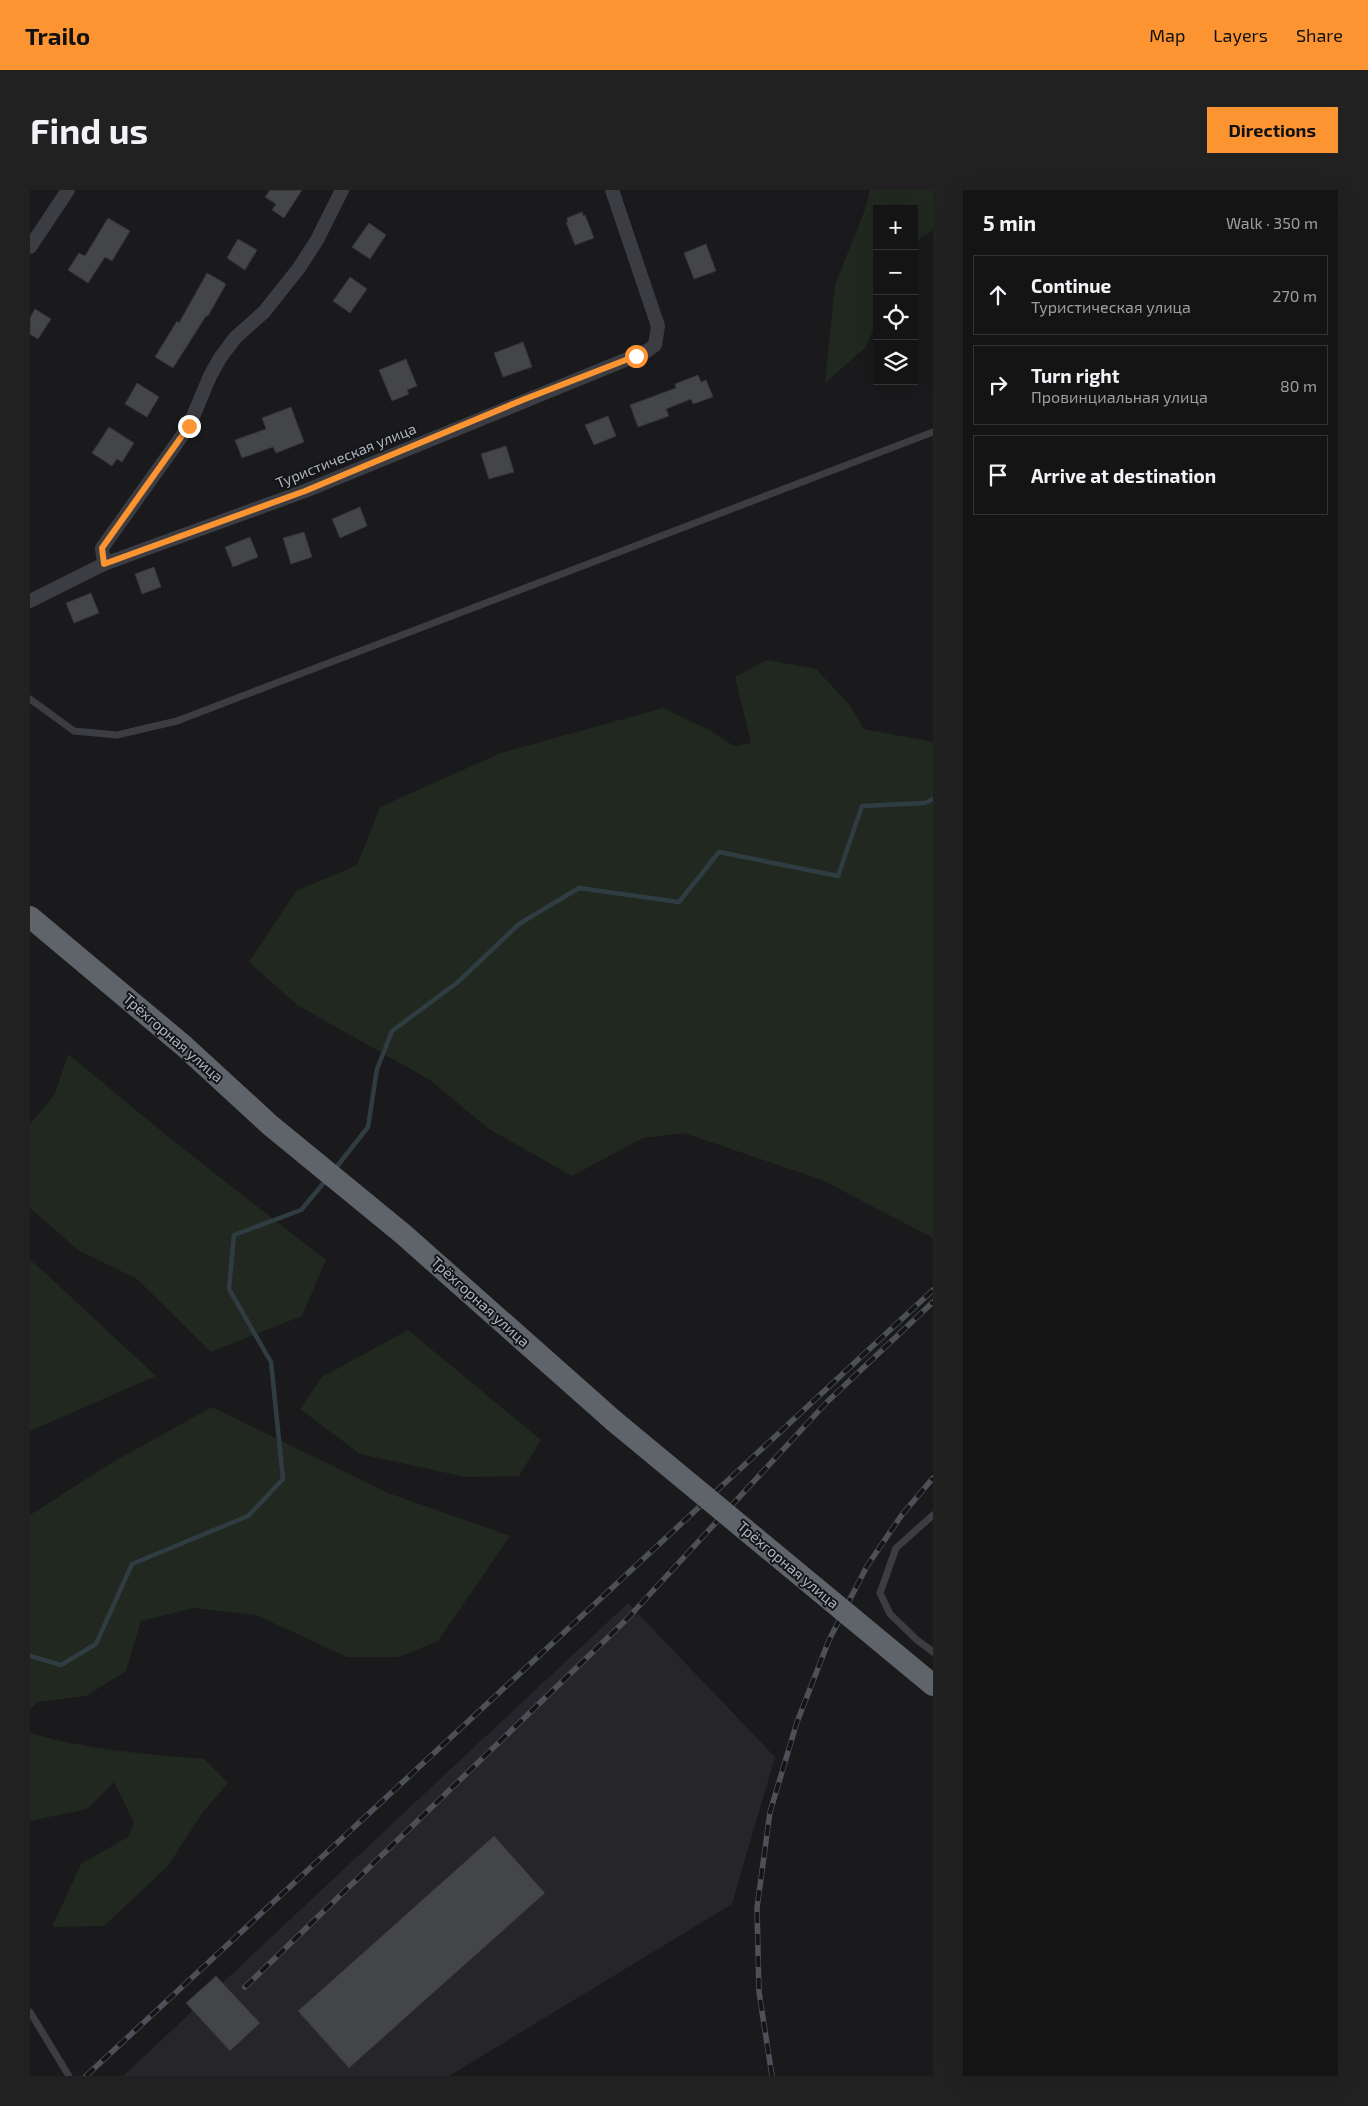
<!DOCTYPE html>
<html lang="en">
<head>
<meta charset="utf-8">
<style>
  body { margin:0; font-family:"Exo 2",sans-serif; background:#212122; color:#f1f3f6 }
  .controls { position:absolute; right:15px; top:15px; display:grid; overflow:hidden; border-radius:0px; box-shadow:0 5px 20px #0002 }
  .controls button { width:45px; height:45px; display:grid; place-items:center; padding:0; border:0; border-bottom:1px solid #333334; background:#141415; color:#f1f3f6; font:25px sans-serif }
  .stop { position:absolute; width:15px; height:15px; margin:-11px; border:4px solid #fc9432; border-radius:50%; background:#fff }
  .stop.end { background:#fc9432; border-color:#fff; box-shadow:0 1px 5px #0008 }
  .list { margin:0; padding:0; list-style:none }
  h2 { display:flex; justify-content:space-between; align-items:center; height:65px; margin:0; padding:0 20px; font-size:21px }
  h2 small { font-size:16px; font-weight:400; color:#9d9ea0 }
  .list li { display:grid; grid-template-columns:32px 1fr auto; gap:15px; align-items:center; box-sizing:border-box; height:80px; margin:0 10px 10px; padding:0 10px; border:1px solid #333334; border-radius:0px }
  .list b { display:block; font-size:19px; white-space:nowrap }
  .list p { margin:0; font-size:16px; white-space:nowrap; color:#9d9ea0 }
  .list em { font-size:16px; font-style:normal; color:#9d9ea0 }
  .icon { flex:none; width:28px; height:28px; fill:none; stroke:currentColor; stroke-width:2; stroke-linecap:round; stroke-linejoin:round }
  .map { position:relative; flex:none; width:903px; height:1886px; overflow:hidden; border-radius:0px }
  header { display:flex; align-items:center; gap:30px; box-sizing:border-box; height:70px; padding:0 25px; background:#fc9432; color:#111 }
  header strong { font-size:24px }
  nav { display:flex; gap:28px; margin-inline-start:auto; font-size:18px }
  .intro { display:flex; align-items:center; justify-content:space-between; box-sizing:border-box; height:120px; padding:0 30px }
  h1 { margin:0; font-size:35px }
  .button { padding:12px 22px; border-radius:0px; background:#fc9432; color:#111; font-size:18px; font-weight:700 }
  main { display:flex; gap:30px; padding:0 30px }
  aside { flex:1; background:#141415; border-radius:0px; box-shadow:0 5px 20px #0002 }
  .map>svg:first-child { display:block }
  .built { fill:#26262a }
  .green { fill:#20281f }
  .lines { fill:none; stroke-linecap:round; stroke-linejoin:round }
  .stream { stroke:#2f3d42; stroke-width:4.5 }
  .building { fill:#444549; stroke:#343539 }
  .service { stroke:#3b3d42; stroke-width:7 }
  .minor { stroke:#3b3d42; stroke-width:14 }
  .trunk { stroke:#5e646a; stroke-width:22 }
  .rail-casing { stroke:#4d5157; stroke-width:5.5 }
  .rail { stroke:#151518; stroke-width:4; stroke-dasharray:11; stroke-linecap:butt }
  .trunk-bridge { stroke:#5e646a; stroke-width:22 }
  .route { stroke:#fc9432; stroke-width:6 }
  .labels { text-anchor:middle; stroke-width:4; stroke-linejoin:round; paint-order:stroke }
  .street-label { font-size:15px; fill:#acb4bd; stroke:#151518 }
</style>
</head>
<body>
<header>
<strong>Trailo</strong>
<nav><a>Map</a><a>Layers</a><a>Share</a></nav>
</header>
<div class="intro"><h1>Find us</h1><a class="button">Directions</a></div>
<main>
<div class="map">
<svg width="903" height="1886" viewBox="0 0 903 1886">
  <rect width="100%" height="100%" fill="#1a1a1c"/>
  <path class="built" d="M598,1413L745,1567L702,1714L419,1886H93Z"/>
  <path class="green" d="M840,0H903V40L886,51L884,55V19H847V132L835,158L795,193L805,95L834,22Z
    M737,470L786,479L819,514L834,539L903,552V1048L792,990L654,943L613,948L542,986L459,939L400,890L267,815L219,772L266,701L327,675L350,617L471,563L633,518L679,540L704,556L721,553L705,487Z
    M38,864L142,950L296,1070L272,1126L181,1162L107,1089L48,1060L0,1018V934L25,904Z
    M0,1070L13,1081L126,1186L0,1241Z
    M378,1140L511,1250L489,1286L435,1287L330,1264L270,1219L292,1187Z
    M182,1217L358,1303L480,1346L408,1451L369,1467H317L226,1425L163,1418L111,1431L96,1481L56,1506L8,1512L0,1519V1325L83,1272Z
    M0,1543C57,1560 115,1564 174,1569L198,1593L173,1622L138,1676L74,1736L22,1737L51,1674L98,1647L104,1633L84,1592L57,1619L0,1631Z"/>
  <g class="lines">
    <path class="stream" d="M305,979L338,937L347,879L362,841L428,792L489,734L549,698L649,712L689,662L808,686L832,616L895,613L903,609
      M0,1466L31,1475L66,1454L102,1374L218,1326L253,1289L241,1172L199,1099L204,1045L271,1020L297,989"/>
  </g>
  <path class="building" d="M240,0H272L254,28L242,20L246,14L235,7Z
    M552,22L553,26L555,25L564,48L545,55L536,32H538L537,28Z
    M78,28L100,41L82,71L75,67L58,93L38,80L49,63L55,66Z
    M339,33L356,45L340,69L322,57Z
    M208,49L227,60L215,80L197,68Z
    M676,54L686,81L664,89L654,63Z
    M177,83L196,94L178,126H176L143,178L125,167L147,131L149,133Z
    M320,87L337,99L320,123L303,111Z
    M5,119L21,129L8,149L0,144V128Z
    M493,152L502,177L473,187L464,163Z
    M376,169L387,196L377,200L379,204L362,211L349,180Z
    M668,185L671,192L676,190L683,207L663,214L661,209L636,219L639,226L608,237L600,215L646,198L645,194Z
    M107,193L129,207L117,227L95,214Z
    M261,217L274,252L246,263L243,257L212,268L205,250L236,239L232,228Z
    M578,226L586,246L564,255L555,235Z
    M79,237L104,253L92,272L87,269L82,276L62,263Z
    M476,256L484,282L459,289L451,264Z
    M330,317L337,336L310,348L302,329Z
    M274,342L282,367L261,374L253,348Z
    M220,347L228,367L203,377L195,357Z
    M124,377L131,397L112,404L105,384Z
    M61,403L69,423L44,433L36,413Z
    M464,1646L515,1703L319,1878L268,1821Z
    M186,1786L230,1833L200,1861L156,1813Z"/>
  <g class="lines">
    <path class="service" d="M0,509L44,541L87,545L147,531L903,242
      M903,1325L866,1358L850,1403L860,1424L887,1450L903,1462
      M0,1822L39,1886"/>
    <path class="minor" d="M0,57L38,0
      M74,374L72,358L159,236L180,186L190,168L205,148L234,122L269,78L287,50L312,0
      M0,411L74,374L275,301L617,161L625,155L628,136L582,0"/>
    <path class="trunk" d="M0,727L154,856L240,935L373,1044L584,1231"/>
    <g class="rail-casing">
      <path id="rail" d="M215,1797L596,1430L797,1212L903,1112
        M56,1886L903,1100
        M742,1886L729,1802L727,1718L740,1622L767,1532L799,1450L837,1376L871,1326L903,1288"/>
    </g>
    <use href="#rail" class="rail"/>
    <path class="trunk-bridge" d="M584,1231L903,1495"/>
  </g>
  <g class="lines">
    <path class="route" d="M159,236L72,358L74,374L275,301L495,209L606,166"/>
  </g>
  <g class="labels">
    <g class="street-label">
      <text transform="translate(316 266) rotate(-22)" y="5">Туристическая улица</text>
      <text transform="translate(143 848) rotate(41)" y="5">Трёхгорная улица</text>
      <text transform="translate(450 1112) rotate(42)" y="5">Трёхгорная улица</text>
      <text transform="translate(758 1375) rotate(40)" y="5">Трёхгорная улица</text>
    </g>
  </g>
</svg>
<div class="controls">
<button>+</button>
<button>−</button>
<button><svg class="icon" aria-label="locate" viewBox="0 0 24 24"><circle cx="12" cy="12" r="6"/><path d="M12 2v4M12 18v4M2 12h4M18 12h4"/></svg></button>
<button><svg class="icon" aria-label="layers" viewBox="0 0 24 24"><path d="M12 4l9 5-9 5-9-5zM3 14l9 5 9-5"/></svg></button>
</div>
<div class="stop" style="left:606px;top:166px"></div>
<div class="stop end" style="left:159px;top:236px"></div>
</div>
<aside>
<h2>5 min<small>Walk · 350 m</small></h2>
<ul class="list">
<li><svg class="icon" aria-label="ahead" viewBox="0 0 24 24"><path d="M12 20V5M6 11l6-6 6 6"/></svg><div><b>Continue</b><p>Туристическая улица</p></div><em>270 m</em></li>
<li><svg class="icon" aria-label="right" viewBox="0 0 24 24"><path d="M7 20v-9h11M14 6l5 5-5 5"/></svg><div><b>Turn right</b><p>Провинциальная улица</p></div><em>80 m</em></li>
<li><svg class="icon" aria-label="arrive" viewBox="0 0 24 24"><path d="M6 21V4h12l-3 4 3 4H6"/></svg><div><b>Arrive at destination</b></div></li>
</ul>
</aside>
</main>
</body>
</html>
